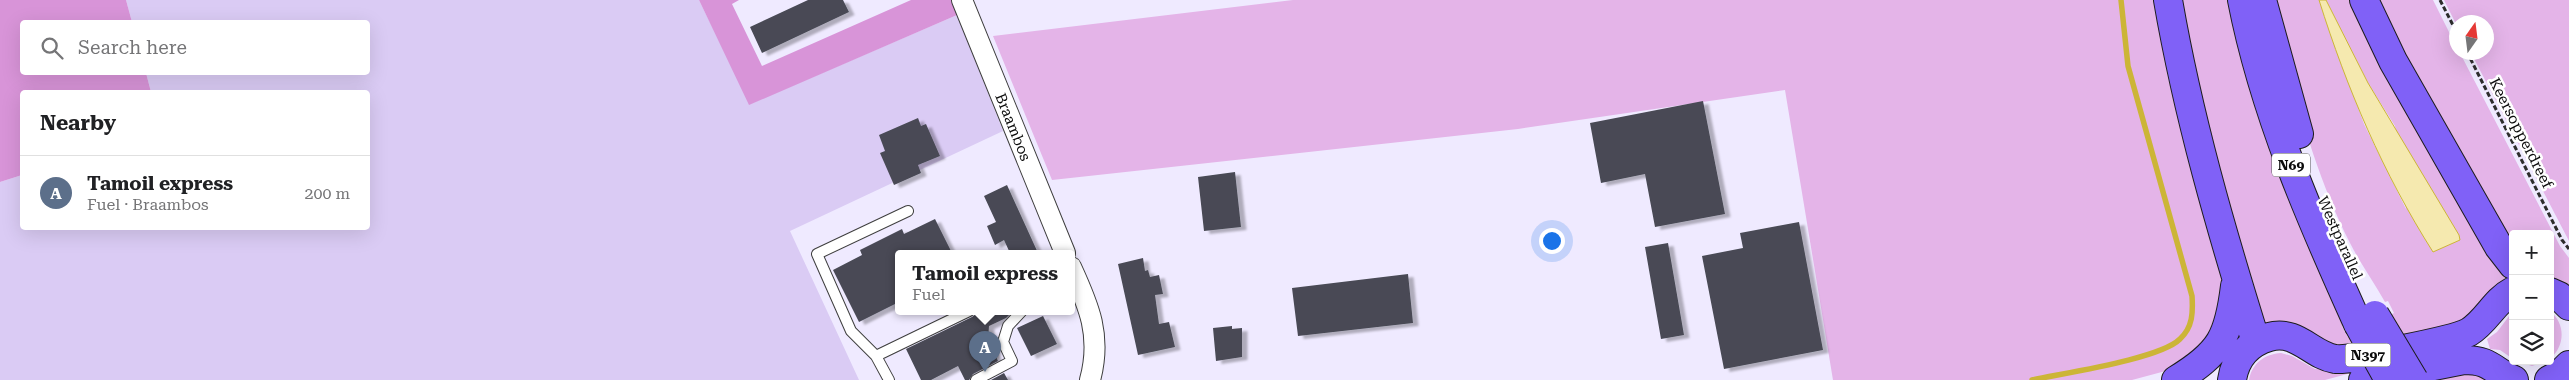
<!DOCTYPE html>
<html lang="en">
<head>
<meta charset="utf-8">
<style>
  body { margin:0; font-family:"Roboto Serif",serif; background:#f2f2f2; color:#202124 }
  .controls { position:absolute; right:15px; bottom:15px; display:grid; overflow:hidden; border-radius:5px; box-shadow:0 5px 20px #0002 }
  .controls button { width:45px; height:45px; display:grid; place-items:center; padding:0; border:0; border-bottom:1px solid #e0e0e0; background:#fff; color:#202124; font:25px sans-serif }
  .compass { position:absolute; left:2449px; top:15px; width:45px; height:45px; border-radius:50%; background:#fff; box-shadow:0 5px 20px #0002; rotate:14deg }
  .you { position:absolute; left:1551px; top:240px; width:18px; height:18px; margin:-12px; border:4px solid #fff; border-radius:50%; background:#1a73e8; box-shadow:0 0 0 8px #1a73e833 }
  .badge { display:grid; place-items:center; width:32px; height:32px; border-radius:50%; background:#db2777; color:#fff; font-size:16px; font-weight:700 }
  .pin { position:absolute; translate:-50% -41px; filter:drop-shadow(0 1px 2px #0008) }
  .pin::after { content:''; position:absolute; top:26px; width:18px; height:15px; background:inherit; clip-path:polygon(0 0,100% 0,50% 100%) }
  .popup { position:absolute; left:895px; top:250px; width:180px; height:65px; box-sizing:border-box; display:grid; place-content:center; border-radius:5px; background:#fff; filter:drop-shadow(0 1px 4px #0005); font-size:16px; white-space:nowrap; color:#757577 }
  .popup b { font-size:19px; color:#202124 }
  .popup::after { content:''; position:absolute; left:50%; top:100%; margin-left:-10px; border:10px solid transparent; border-top-color:#fff }
  .list { margin:0; padding:0; list-style:none }
  h2 { display:flex; justify-content:space-between; align-items:center; height:65px; margin:0; padding:0 20px; font-size:21px }
  h2 small { font-size:16px; font-weight:400; color:#757577 }
  .list li { display:grid; grid-template-columns:32px 1fr auto; gap:15px; align-items:center; box-sizing:border-box; height:75px; padding:0 20px; border-top:1px solid #e0e0e0 }
  .list b { display:block; font-size:19px; white-space:nowrap }
  .list p { margin:0; font-size:16px; white-space:nowrap; color:#757577 }
  .list em { font-size:16px; font-style:normal; color:#757577 }
  .icon { flex:none; width:28px; height:28px; fill:none; stroke:currentColor; stroke-width:2; stroke-linecap:round; stroke-linejoin:round }
  .map { position:relative; flex:none; width:2569px; height:380px; overflow:hidden }
  .search { position:absolute; background:#fff; box-shadow:0 5px 20px #0002; left:20px; top:20px; width:350px; height:55px; display:flex; align-items:center; gap:12px; box-sizing:border-box; padding:0 18px; border-radius:5px; color:#757577; font-size:19px }
  .panel { position:absolute; background:#fff; box-shadow:0 5px 20px #0002; left:20px; top:90px; width:350px; height:140px; border-radius:5px }
  .map>svg:first-child { display:block }
  .farmland { fill:#dacbf4 }
  .green { fill:#e4b4e8 }
  .forest { fill:#d894d8 }
  .water { fill:#f5e9af; stroke:#ccb537 }
  .lines { fill:none; stroke-linecap:round; stroke-linejoin:round }
  .stream { stroke:#ccb537; stroke-width:5.5 }
  .building { fill:#484a54; filter:url(#shadow) }
  .lane-casing { stroke:#3e3e3e; stroke-width:12 }
  .street-casing { stroke:#3e3e3e; stroke-width:22 }
  .primary-casing { stroke:#1c1c1c; stroke-width:30 }
  .path { stroke:#2d2d2d; stroke-width:3; stroke-dasharray:5 2.5; stroke-linecap:butt }
  .lane { stroke:#fff; stroke-width:10 }
  .street { stroke:#fff; stroke-width:20 }
  .primary { stroke:#8061f7; stroke-width:28 }
  .primary-bridge-casing { stroke:#1c1c1c; stroke-width:30; stroke-linecap:butt }
  .primary-bridge { stroke:#8061f7; stroke-width:28 }
  .labels { text-anchor:middle; stroke-width:5; stroke-linejoin:round; paint-order:stroke }
  .shield { fill:#fff; stroke:#545454; stroke-width:1 }
  .shield-label { font-size:14px; font-weight:bold; fill:#0b0b0b }
  .street-label { font-size:15px; fill:#0b0b0b; stroke:#fff }
</style>
</head>
<body>
<div class="map">
<svg width="2569" height="380" viewBox="0 0 2569 380">
  <defs>
    <filter id="shadow"><feDropShadow dx="5.5" dy="3" stdDeviation="1" flood-color="#0004"/></filter>
  </defs>
  <rect width="100%" height="100%" fill="#efeaff"/>
  <path class="farmland" d="M126,0H699L750,104L957,15L1003,131L790,231L859,380H0V182L22,175V228H368V92H151L146,73L368,72V22H132Z"/>
  <path class="green" d="M1293,0H2159L2168,78L2222,279L2223,292L2214,337L2173,369L2132,380H1833L1785,90L1518,129L1052,180L993,36Z
    M2173,0H2237L2345,324L2342,326L2348,337L2394,313L2388,301L2385,302C2374,282 2360,263 2350,243C2311,166 2292,82 2269,0H2319L2364,124L2406,209L2395,126L2368,83L2326,0H2357L2504,272L2505,283L2466,320L2347,350L2263,327Z
    M2370,0H2433L2456,46V52L2460,53L2560,246L2569,258V291L2550,280V234H2513V256Z
    M2444,0H2569V241L2471,53L2486,52V22L2456,24Z
    M2513,311V359L2500,350L2490,349L2487,339L2497,332Z
    M2550,311C2566,324 2565,346 2550,359Z
    M2281,353L2292,356L2315,369L2349,367L2351,373L2325,380H2249C2252,363 2265,354 2281,353Z
    M2516,361H2547L2532,366Z
    M2459,369L2494,380H2397Z"/>
  <path class="forest" d="M0,0H126L132,22H22V72L146,73L151,92H22V175L0,182Z
    M699,0H739L732,4L762,66L911,0H951L957,15L749,105Z"/>
  <path class="water" d="M2319,0H2326L2368,83L2459,235L2460,240L2433,252C2383,173 2347,89 2319,0Z"/>
  <g class="lines">
    <path class="stream" d="M2032,380C2064,373 2160,359 2180,339C2193,327 2193,312 2192,296L2128,66L2121,0"/>
  </g>
  <path class="building" d="M808,0H843L849,12L762,53L750,27Z
    M1703,101L1725,214L1655,227L1645,174L1601,183L1590,123Z
    M918,118L921,126L926,124L940,156L918,165L921,173L894,185L880,153L885,151L879,135Z
    M1235,172L1241,227L1204,231L1198,177Z
    M1007,185L1038,253H1010L1004,240L995,245L987,226L996,222L984,196Z
    M935,219L952,253H899V302L859,322L833,270L862,255L860,250L902,229L904,234Z
    M1799,222L1823,350L1724,369L1702,256L1743,248L1740,233Z
    M1668,243L1684,335L1661,339L1645,247Z
    M1143,258L1145,271L1148,270L1150,277L1159,275L1163,294L1155,295L1159,324L1169,322L1175,347L1138,355L1118,264Z
    M1408,274L1413,323L1298,336L1292,288Z
    M980,311H1013L1006,318L989,326L988,340L998,361L973,374L969,380H965L958,366L931,380H921L906,349L972,317Z
    M1043,316L1057,344L1031,356L1017,328Z
    M1232,326V329L1242,328V357L1216,361L1213,328Z
    M1004,373L1008,380H991Z"/>
  <g class="lines">
    <g class="lane-casing">
      <path id="lane" d="M876,356L851,331L817,254L908,211
        M889,380L876,356L969,311
        M976,380L1012,361L1003,342L1008,326L1022,311"/>
    </g>
    <g class="street-casing">
      <path id="street" d="M962,0L1065,253
        M1071,267C1089,306 1102,336 1090,380"/>
    </g>
    <g class="primary-casing">
      <path id="primary" d="M2168,0C2188,116 2221,230 2256,342
        M2242,0C2264,113 2311,220 2358,324
        M2262,0L2299,134
        M2364,0L2393,61L2499,247L2513,265
        M2550,292L2559,296L2569,306
        M2176,380C2221,353 2229,336 2235,286
        M2232,380C2235,359 2248,343 2269,337C2297,329 2311,355 2335,359C2350,361 2455,340 2469,332C2487,321 2494,301 2513,291
        M2363,380L2464,360C2492,360 2492,371 2514,380
        M2549,380L2560,374L2569,365"/>
    </g>
    <path class="path" d="M2440,0L2456,31
      M2467,52L2562,240L2569,249"/>
    <use href="#lane" class="lane"/>
    <use href="#street" class="street"/>
    <use href="#primary" class="primary"/>
    <g class="primary-bridge-casing">
      <path id="primary-bridge" d="M2375,315L2414,380
        M2358,324L2389,380"/>
    </g>
    <use href="#primary-bridge" class="primary-bridge"/>
  </g>
  <g class="labels">
    <g class="shield">
      <rect x="2272" y="153.5" width="38" height="23" rx="4"/>
      <rect x="2345.5" y="343.5" width="45" height="23" rx="4"/>
    </g>
    <g class="shield-label">
      <text x="2291" y="170">N69</text>
      <text x="2368" y="360">N397</text>
    </g>
    <g class="street-label">
      <text transform="translate(1013 127) rotate(68)" y="5">Braambos</text>
      <text transform="translate(2521 133) rotate(63)" y="5">Keersopperdreef</text>
      <text transform="translate(2340 238) rotate(66)" y="5">Westparallel</text>
    </g>
  </g>
</svg>
<div class="controls">
<button>+</button>
<button>−</button>
<button><svg class="icon" aria-label="layers" viewBox="0 0 24 24"><path d="M12 4l9 5-9 5-9-5zM3 14l9 5 9-5"/></svg></button>
</div>
<svg class="compass" viewBox="-18 -18 36 36"><path d="M0-13l5 13h-10z" fill="#e53935"/><path d="M0 13l5-13h-10z" fill="#757577"/></svg>
<div class="you"></div>
<div class="pin badge" style="left:985px;top:372px;background:#5c6f8a">A</div>
<div class="popup"><b>Tamoil express</b>Fuel</div>
<div class="search"><svg class="icon" aria-label="search" viewBox="0 0 24 24"><circle cx="10" cy="10" r="6"/><path d="M15 15l6 6"/></svg>Search here</div>
<section class="panel">
<h2>Nearby<small></small></h2>
<ul class="list">
<li><span class="badge" style="background:#5c6f8a">A</span><div><b>Tamoil express</b><p>Fuel · Braambos</p></div><em>200 m</em></li>
</ul>
</section>
</div>
</body>
</html>
